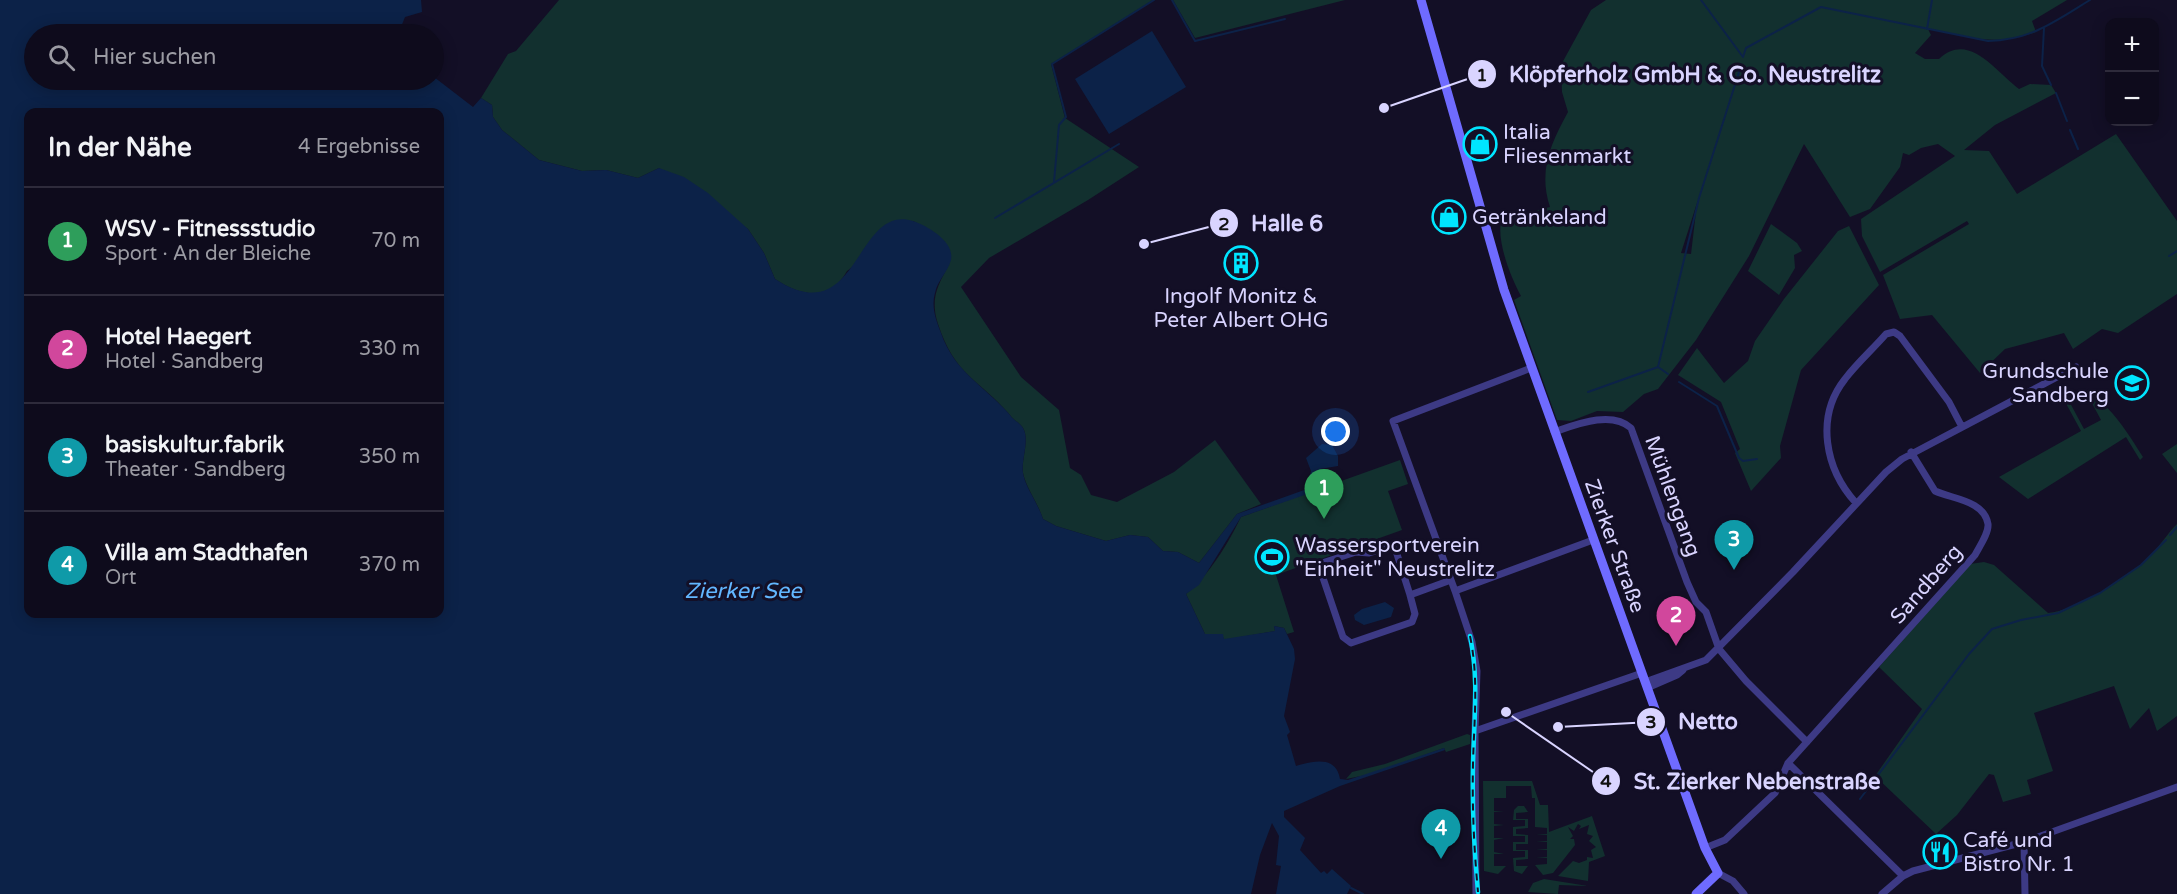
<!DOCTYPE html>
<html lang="de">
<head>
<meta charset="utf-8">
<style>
  body { margin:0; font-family:"Varela Round",sans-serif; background:#1c1929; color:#f1f3f6 }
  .controls { position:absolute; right:18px; top:18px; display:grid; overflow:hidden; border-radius:12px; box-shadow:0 3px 15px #0003 }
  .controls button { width:54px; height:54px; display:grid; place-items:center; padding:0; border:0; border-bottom:2px solid #2e2b3b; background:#0e0b1c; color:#f1f3f6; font:30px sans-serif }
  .you { position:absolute; left:1336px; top:432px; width:21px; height:21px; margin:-15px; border:4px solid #fff; border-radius:50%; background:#1a73e8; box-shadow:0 0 0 9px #1a73e833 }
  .badge { display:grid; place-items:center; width:39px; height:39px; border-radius:50%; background:#db2777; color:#fff; font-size:20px; font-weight:700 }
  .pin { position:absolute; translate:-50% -50px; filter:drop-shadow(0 2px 3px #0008) }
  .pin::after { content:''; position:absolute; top:32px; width:21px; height:18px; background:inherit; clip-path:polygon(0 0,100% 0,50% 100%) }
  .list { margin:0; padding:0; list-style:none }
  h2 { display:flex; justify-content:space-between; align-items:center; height:78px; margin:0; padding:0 24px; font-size:26px }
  h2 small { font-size:20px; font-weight:400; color:#9b9ba3 }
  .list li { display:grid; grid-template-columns:39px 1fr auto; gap:18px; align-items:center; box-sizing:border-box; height:108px; padding:0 24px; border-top:2px solid #2e2b3b }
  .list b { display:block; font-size:22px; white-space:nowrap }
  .list p { margin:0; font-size:20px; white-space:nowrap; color:#9b9ba3 }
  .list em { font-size:20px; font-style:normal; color:#9b9ba3 }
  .icon { flex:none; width:33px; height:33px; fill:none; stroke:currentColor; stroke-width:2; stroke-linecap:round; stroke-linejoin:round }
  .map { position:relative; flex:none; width:2177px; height:894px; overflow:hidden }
  .search { position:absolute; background:#0e0b1c; box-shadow:0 3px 15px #0003; left:24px; top:24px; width:420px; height:66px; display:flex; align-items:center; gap:15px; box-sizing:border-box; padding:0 21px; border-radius:33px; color:#9b9ba3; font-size:22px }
  .panel { position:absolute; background:#0e0b1c; box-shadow:0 3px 15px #0003; left:24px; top:108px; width:420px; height:510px; border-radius:12px }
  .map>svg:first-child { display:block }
  .green { fill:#12302f; fill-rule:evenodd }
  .water { fill:#0c2248; fill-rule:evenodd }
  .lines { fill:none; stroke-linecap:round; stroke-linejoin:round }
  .stream { stroke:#0c2248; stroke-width:2 }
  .street { stroke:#3d3a85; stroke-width:7 }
  .secondary { stroke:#6f6bff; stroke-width:9 }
  .rail-casing { stroke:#00e5ff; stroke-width:4.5 }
  .rail { stroke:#130f26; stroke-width:2; stroke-dasharray:7; stroke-linecap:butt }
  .labels { text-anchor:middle; stroke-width:6; stroke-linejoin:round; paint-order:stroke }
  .poi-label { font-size:21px; fill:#d9d4ff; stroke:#130f26; text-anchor:start }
  .street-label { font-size:21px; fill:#d9d4ff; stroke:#130f26 }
  .water-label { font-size:22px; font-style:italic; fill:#62b6ff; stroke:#130f26 }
  .leader { fill:none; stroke:#d9d4ff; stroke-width:2 }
  .callout-dot { fill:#d9d4ff; stroke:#130f26; stroke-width:2 }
  .mark-label { font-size:18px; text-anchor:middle; font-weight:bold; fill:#111 }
  .callout-label { font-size:22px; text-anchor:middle; font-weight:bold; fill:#d9d4ff; stroke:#130f26; stroke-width:6; stroke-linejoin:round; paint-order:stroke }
</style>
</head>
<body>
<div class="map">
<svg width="2177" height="894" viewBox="0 0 2177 894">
  <rect width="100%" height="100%" fill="#130f26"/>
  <path class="green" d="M559,0H1153L1051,64L1065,118L1139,167L1088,200L989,258L961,287L1021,377L1059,410L1070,468L1081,475L1091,495L1117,502L1174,472L1215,440L1261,504L1237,514L1199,563L1178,552L1163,551L1148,537L1130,535L1106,541L1056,526L1043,519C1038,503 1026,488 1023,473C1021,459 1030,440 1023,428C1020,423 1013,420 1010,415C978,378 955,376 938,324C919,268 991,261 913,221L847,271C830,303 800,296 775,279L764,253L748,229L659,168L638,178L606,170L582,171L539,160L502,130L493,117L492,105L481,98L508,54L516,51Z
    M1173,0H1345L1195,38Z
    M1606,0H2067L2032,21L2036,32C1994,47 1970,37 1928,29L1931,35L1915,53L1925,59H1939C1969,31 1995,71 2019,89L2030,84L2051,85L2056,93L1995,125L1964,150L1989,151L2017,194L2116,134L2177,221V294L2118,333L2102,329L2073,349L2064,333L2005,349L1980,373L1932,315L1900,319L1883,275L1969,224L1967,221L1880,272L1862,236L1861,219L1955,156L1938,144L1921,148L1909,155L1903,153L1900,167L1870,209L1850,217L1804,144L1749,256L1696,340L1658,389L1644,394L1623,412L1597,411L1571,421L1557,420L1514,300L1521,296C1511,278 1495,238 1502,219L1550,207C1538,171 1551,143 1568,112L1562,92L1561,65L1591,10ZM1697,203L1691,254L1681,253Z
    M1771,224L1797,243L1802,251L1794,255L1795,268L1779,295L1748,271Z
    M1849,226L1879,285L1801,370L1780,446L1781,458L1751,491L1735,453L1740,449L1721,402L1678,375L1697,348L1724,383L1748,361L1755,341L1784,299L1838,231Z
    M2057,387L2069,401L2084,429L2101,420L2086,392L2088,390C2114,411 2126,430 2143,457L2140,460L2126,437L2028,499L1999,477L2081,431Z
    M2177,444V473L2162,454Z
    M1400,460L1408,484L1388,491L1402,530L1276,575L1294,632L1287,634L1284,628L1274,626L1275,631L1224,640L1222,634H1205L1186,594C1209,575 1228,544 1241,517Z
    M2177,524V716L2157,731L2149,708L2130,729L2114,686L2034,713L2053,771L2027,780L2031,794L2003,802L1994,775L1989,774L1957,815L1936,834L1875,776L1922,709L1879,667L1970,564L1984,562L1994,565L2048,613C2077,611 2129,577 2150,556C2160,546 2167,534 2177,524Z
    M1467,734L1470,735V744L1446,752L1444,748L1371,774L1346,779L1352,772L1385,764Z
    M1483,781H1532L1540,805H1548L1549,832L1592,816L1605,856L1589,862L1588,881L1558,876L1573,861L1579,863L1587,860V857L1593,858L1591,850L1596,847L1589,841L1593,836L1587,834L1589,825L1579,829L1581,826L1578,824L1574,831L1568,827L1573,836L1570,839H1574L1575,845L1553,873L1543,875L1535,865L1547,864V858H1536L1547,857V850H1536L1547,849V842H1536L1547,841V835H1536L1547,834V828L1535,827V798H1532L1531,786H1506V798H1494V811H1504L1494,812V824L1504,825L1494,826V838H1504L1494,840V852L1504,854H1494V866H1506L1498,874L1484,871Z
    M1518,806H1524L1528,812L1516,813V819H1528V828L1516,829V834L1528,835V844H1516V850H1528V859L1516,860V866H1528L1522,874L1514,871L1513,858L1525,857V851H1513V842H1525V836H1513V827L1525,826V820H1513L1514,810Z
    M1544,879L1588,886L1559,885L1558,894L1528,892L1533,883Z"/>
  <path class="water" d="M0,0H421L422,12L405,17L401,27L402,34H34V80H434V77L473,107L481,98L492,105L493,117L502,130L539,160L582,171L606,170L638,178L659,168L684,177L708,193L748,229L764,253L775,279C860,334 854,203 913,221C928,226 955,242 951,260C948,272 937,281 935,293C931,307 936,320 941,333C955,373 984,385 1010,415C1013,420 1020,423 1023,428C1030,440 1021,459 1023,473C1025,487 1038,503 1043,519L1056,526L1106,541L1130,535L1148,537L1163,551L1178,552L1199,563L1237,514L1307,489L1311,471L1306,458L1322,444L1332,445L1338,456V466L1320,469L1319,490L1241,517L1199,585L1186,594L1205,634H1223L1224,639L1275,631L1274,626L1284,628L1294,649L1295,659L1284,716L1290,732L1287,735L1296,766C1313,761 1336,755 1340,779L1348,780L1444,748L1445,750L1340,786L1284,811V817L1305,838L1300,850L1321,873L1324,871L1327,874L1332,869L1351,886L1347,894H1276L1281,866L1276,865L1279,836L1272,823L1260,855L1251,894H0ZM440,112V614H28V112Z
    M1152,31L1186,87L1109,134L1075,79Z
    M1385,602L1394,608L1391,617L1364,625L1355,620L1354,615L1362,609Z"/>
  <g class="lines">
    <path class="stream" d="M1172,0L1195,41L1285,19
      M1701,0L1743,57
      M2044,28L2042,66L2051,85
      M1927,29L1932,0
      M1743,57L1746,48L1821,7L1988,41C2031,40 2054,22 2090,0
      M2056,93L2067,121
      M2070,130L2078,149
      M1054,182L1059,125L1066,117L1052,64L1154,0
      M995,218L1119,144
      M2169,256L2177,251
      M1658,367L1668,374
      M1679,382L1717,406L1739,458L1743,461L1757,459
      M1588,392L1658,367L1699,198L1740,69
      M1319,489L1340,481
      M2170,535L2177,527
      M1860,799L1969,654L1992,629L2021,620L2058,613L2100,593L2141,565L2166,540
      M1351,888L1363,894"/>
    <path class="street" d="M1554,432C1575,425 1611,410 1631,428L1687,582L1696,602L1706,612L1719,649L1746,681L1807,742
      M1856,503C1825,469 1815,417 1845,379C1857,363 1873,349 1886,334L1894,332L1900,336L1949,402L1962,427
      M1455,591L1593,540
      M1410,595L1396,551L1391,546L1369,553L1356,552L1325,562L1320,569L1343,637L1351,643L1412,622L1415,614L1410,595L1451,580
      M1645,682L1706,660L1793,572L1886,472L1902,459L2076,367
      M1647,688L1677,675L1683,670
      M1475,731L1642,673
      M1788,763L1903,876
      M2024,842L2025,894
      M1705,848L1725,840L1775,793L1788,763L1975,555C1979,547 1989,533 1988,524C1984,500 1952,499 1935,491L1911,452
      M1718,873L1733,881L1744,894
      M1476,894L1475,731L1477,671L1472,642L1455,591L1393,421L1531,368
      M1882,894L1903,876L1913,871L2024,842L2177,787"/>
    <path class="secondary" d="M1421,0L1504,290L1705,848L1718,873L1696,894"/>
    <g class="rail-casing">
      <path id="rail" d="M1470,636C1479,679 1474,720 1473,764C1472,806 1474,849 1478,892"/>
    </g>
    <use href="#rail" class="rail"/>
  </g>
  <defs>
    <g id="shop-ring" transform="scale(1.725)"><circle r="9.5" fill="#130f26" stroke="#00e5ff" stroke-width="1.5"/><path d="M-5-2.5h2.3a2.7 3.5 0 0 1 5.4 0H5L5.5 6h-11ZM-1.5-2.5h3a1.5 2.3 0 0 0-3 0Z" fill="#00e5ff"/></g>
    <g id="building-ring" transform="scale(1.725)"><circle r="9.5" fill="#130f26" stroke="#00e5ff" stroke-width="1.5"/><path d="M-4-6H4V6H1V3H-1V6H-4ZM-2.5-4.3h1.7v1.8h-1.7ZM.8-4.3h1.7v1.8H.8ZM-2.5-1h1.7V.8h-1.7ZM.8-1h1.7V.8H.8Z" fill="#00e5ff"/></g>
    <g id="school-ring" transform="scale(1.725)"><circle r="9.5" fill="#130f26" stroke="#00e5ff" stroke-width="1.5"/><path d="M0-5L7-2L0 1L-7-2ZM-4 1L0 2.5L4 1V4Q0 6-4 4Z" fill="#00e5ff"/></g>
    <g id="stadium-ring" transform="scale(1.725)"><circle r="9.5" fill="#130f26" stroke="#00e5ff" stroke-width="1.5"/><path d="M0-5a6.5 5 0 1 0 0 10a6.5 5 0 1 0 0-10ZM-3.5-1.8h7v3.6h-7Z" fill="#00e5ff"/></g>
    <g id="restaurant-ring" transform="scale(1.725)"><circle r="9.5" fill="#130f26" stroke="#00e5ff" stroke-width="1.5"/><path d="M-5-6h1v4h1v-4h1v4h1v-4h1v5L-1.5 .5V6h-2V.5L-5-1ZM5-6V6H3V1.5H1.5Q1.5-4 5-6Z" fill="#00e5ff"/></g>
  </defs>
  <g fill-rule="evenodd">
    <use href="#shop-ring" x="1480" y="144"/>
    <use href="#shop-ring" x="1449" y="217"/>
    <use href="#building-ring" x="1241" y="263"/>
    <use href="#school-ring" x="2132" y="383"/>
    <use href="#stadium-ring" x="1272" y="557"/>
    <use href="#restaurant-ring" x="1940" y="852"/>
  </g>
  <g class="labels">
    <g class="poi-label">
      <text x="1503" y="139">Italia<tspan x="1503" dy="24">Fliesenmarkt</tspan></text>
      <text x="1472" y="224">Getränkeland</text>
      <text x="1241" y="303" text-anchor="middle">Ingolf Monitz &amp;<tspan x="1241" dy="24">Peter Albert OHG</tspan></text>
      <text x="2109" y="378" text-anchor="end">Grundschule<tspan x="2109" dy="24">Sandberg</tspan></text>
      <text x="1295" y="552">Wassersportverein<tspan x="1295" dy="24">"Einheit" Neustrelitz</tspan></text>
      <text x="1963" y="847">Café und<tspan x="1963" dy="24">Bistro Nr. 1</tspan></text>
    </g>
    <g class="street-label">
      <text transform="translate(1673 496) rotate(70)" y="7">Mühlengang</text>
      <text transform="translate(1615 546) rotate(70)" y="7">Zierker Straße</text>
      <text transform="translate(1926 584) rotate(-49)" y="7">Sandberg</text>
    </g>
    <g class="water-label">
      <text x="743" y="598">Zierker See</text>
    </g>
  </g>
  <path class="leader" d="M1384 108L1482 74M1144 244L1224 223M1558 727L1651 722M1506 712L1606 781"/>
  <g class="callout-dot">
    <circle cx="1384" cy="108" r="6"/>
    <circle cx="1144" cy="244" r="6"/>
    <circle cx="1558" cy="727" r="6"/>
    <circle cx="1506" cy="712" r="6"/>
    <circle cx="1482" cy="74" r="15"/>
    <circle cx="1224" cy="223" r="15"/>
    <circle cx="1651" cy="722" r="15"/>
    <circle cx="1606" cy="781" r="15"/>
  </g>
  <g class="mark-label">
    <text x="1482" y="81">1</text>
    <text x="1224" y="230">2</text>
    <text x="1651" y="728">3</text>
    <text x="1606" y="787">4</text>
  </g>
  <g class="callout-label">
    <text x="1695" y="82">Klöpferholz GmbH &amp; Co. Neustrelitz</text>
    <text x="1287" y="231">Halle 6</text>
    <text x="1708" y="729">Netto</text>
    <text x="1757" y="789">St. Zierker Nebenstraße</text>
  </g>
</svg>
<div class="controls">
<button>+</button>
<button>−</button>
</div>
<div class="you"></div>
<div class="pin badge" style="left:1324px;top:519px;background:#2e9e5b">1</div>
<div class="pin badge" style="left:1676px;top:646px;background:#d1479c">2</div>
<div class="pin badge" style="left:1734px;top:570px;background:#0f9aa8">3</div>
<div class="pin badge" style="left:1441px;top:859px;background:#0f9aa8">4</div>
<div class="search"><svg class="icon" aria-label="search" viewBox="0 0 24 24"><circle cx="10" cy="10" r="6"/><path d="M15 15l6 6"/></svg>Hier suchen</div>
<section class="panel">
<h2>In der Nähe<small>4 Ergebnisse</small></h2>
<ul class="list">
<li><span class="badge" style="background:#2e9e5b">1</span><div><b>WSV - Fitnessstudio</b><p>Sport · An der Bleiche</p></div><em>70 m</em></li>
<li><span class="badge" style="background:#d1479c">2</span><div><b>Hotel Haegert</b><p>Hotel · Sandberg</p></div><em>330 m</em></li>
<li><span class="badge" style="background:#0f9aa8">3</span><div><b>basiskultur.fabrik</b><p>Theater · Sandberg</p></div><em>350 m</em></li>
<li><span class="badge" style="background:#0f9aa8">4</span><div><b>Villa am Stadthafen</b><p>Ort</p></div><em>370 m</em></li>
</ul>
</section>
</div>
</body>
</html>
